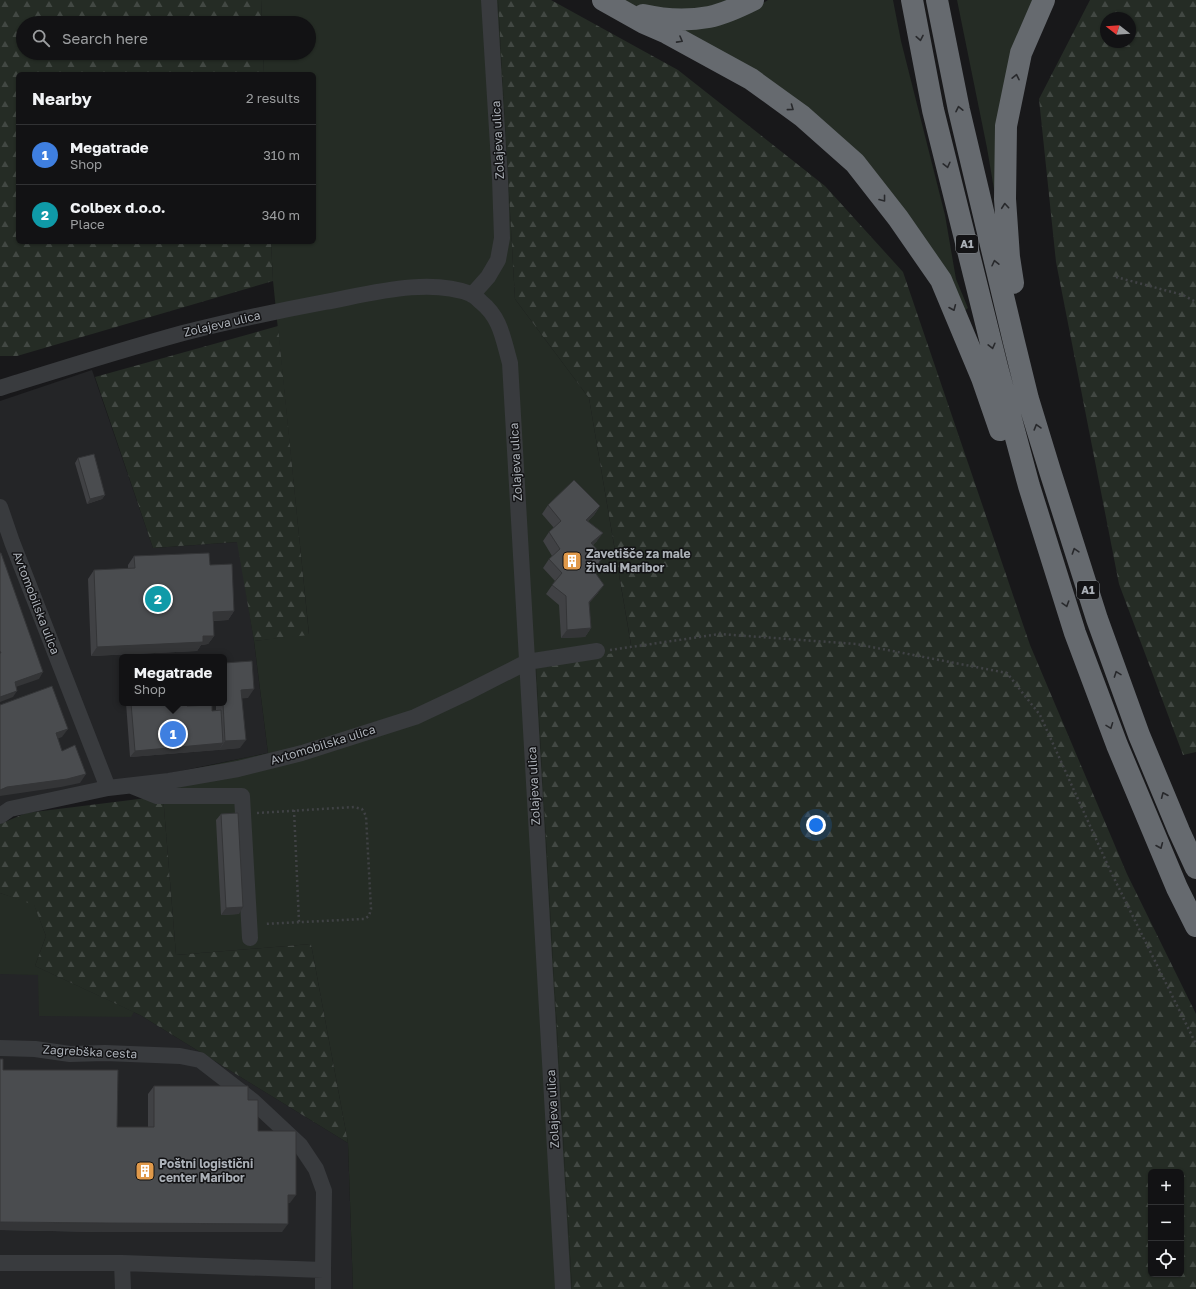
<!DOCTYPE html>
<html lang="en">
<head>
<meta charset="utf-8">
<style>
  body { margin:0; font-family:"Golos Text",sans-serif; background:#1f2022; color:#f1f3f6 }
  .controls { position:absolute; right:12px; bottom:12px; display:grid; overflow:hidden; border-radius:6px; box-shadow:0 1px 3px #0004 }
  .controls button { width:36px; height:36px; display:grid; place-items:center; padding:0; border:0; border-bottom:1px solid #313234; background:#121214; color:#f1f3f6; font:20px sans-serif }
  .compass { position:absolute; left:1100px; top:12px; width:36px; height:36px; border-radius:50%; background:#121214; box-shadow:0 1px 3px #0004; rotate:287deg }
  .you { position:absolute; left:816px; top:825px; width:14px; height:14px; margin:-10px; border:3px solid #fff; border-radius:50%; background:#1a73e8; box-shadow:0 0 0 6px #1a73e833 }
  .badge { display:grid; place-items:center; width:26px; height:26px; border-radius:50%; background:#b45309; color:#fff; font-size:13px; font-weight:700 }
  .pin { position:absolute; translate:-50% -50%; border:2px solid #fff; box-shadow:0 1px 4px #0006 }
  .popup { position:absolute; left:119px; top:654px; width:108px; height:52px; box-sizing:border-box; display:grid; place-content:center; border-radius:6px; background:#121214; filter:drop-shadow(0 1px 3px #0005); font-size:13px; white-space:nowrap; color:#9c9ea0 }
  .popup b { font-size:15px; color:#f1f3f6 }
  .popup::after { content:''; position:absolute; left:50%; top:100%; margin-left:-8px; border:8px solid transparent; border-top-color:#121214 }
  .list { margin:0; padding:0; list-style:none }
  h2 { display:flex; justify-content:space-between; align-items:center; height:52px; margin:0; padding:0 16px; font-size:17px }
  h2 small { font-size:13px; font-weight:400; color:#9c9ea0 }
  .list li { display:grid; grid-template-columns:26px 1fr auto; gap:12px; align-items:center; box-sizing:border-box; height:60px; padding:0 16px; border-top:1px solid #313234 }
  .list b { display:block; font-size:15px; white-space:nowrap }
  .list p { margin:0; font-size:13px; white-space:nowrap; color:#9c9ea0 }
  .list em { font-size:13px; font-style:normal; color:#9c9ea0 }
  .icon { flex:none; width:22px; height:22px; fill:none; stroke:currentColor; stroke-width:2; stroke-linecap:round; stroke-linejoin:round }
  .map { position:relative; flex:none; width:1196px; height:1289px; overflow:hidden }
  .search { position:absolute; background:#121214; box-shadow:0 1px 3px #0004; left:16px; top:16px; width:300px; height:44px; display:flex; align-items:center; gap:10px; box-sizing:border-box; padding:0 14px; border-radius:22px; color:#9c9ea0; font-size:15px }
  .panel { position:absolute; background:#121214; box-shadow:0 1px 3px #0004; left:16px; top:72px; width:300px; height:172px; border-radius:6px }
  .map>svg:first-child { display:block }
  .built { fill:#242527; fill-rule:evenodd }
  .green { fill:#252c25 }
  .forest { fill:url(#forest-firs); fill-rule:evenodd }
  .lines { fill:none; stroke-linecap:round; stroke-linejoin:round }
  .path { stroke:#404245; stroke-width:2.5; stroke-dasharray:2 3; stroke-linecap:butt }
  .minor { stroke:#393b3e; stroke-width:16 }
  .highway { stroke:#666a6f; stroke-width:22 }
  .wall { fill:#404144 }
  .shaded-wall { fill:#343537 }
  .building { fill:#4a4c4f; stroke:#343537 }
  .oneway { stroke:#28292c }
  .labels { text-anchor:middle; stroke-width:3; stroke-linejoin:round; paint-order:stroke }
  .shield { fill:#131315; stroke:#7e8287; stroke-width:1 }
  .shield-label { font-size:11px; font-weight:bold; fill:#acb1b8 }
  .street-label { font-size:12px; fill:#acb1b8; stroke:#131315 }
  .poi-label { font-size:12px; font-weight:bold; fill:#acb1b8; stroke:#131315; text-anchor:start }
</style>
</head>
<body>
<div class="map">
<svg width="1196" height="1289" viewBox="0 0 1196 1289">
  <defs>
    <pattern id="forest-firs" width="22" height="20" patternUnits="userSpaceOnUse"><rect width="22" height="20" fill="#252c25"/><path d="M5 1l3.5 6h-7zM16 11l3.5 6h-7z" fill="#424843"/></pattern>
  </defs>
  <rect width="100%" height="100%" fill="#18181a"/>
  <path class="built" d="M92,370L153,548L238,542L254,641L268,753L0,808V401ZM122,657H224V703H122Z
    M0,893L35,966L140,1015L348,1143L353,1289H0Z"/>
  <path class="green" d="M261,0H498L515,299L589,398L632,651L536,666L572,1289H353L348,1143L311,944L176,955L163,796L160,776L268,753L254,641L309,634L273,281L271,242H314V74H264L263,53H309V23H262Z
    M621,0H740L708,12L657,13L626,3Z
    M768,0H893L901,41L945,215L956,279L968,308L963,312L889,193L662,23L757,7Z
    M957,0H1035L998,213L987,148Z
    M0,893L34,904L46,936L35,966L134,1012L131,1017L39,1016L38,975L0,974Z"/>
  <path class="forest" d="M0,0H261L262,23H23V53H263L264,74H18V242H271L273,281L17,356H0Z
    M498,0H551L678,70L825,186L903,272L1030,645L1127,874L1196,1014V1289H572L536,666L632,650L589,398L515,299ZM1151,1172H1181V1274H1151Z
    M1090,0H1196V752L1183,755L1119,584L1056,262L1039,99ZM1106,18H1130V42H1106Z
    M278,326L309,635L254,641L237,542L153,548L95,377Z
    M163,796L176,955L311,944L348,1143L140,1015L35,966L46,936L34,905L0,893V824L26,813Z"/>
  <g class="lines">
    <path class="path" d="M1116,277L1183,295L1196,302
      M610,650L720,634L856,644L1007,673L1040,715L1110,870L1196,1044
      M294,810L299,922
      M257,813L354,807L362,809L366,816L371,909L369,916L364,919L264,924"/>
    <path class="minor" d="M472,295L488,277L498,260L502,238L500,178L489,0
      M0,388C61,369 121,350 183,333C230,321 277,311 325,302C369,294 428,277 471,294C475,296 478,299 481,302C501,318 503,339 510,363L563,1289
      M0,507L12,542L108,788
      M132,786L157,796H242L250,938
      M0,816L10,809L108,788L169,781L238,769L302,753L415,717L466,693L527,662L597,651
      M0,1048L35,1049L70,1054L105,1053L180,1056L200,1060L253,1101L300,1145L316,1169L324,1191L323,1270
      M0,1263H122L323,1270V1289
      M122,1263L123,1289"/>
    <path class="highway" d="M603,0L644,23L667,33L751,79L802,116L855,163L898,218L941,280L982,378L1000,430
      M912,0L933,110L997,367L1029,486L1075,633L1117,745L1177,888L1196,926
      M937,0L959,110L1014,342L1028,399L1050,471L1097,619L1139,735L1179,831L1196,868
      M643,15C665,20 687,21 709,17C724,14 739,7 753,0
      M1013,283L1009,257L1005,199L1006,126L1021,53L1044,0"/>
  </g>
  <path class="wall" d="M78,458L105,495L102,499L87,504L75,463Z
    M548,505L600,506L594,515L588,521L597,541L593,545L594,571L598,593L589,603L591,628L585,637L561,638L559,605L546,594L555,581L543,568L549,559L552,556L543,541L549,532L554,528L542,514Z
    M134,556L210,565L234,611L228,620L213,621L214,636L208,644L201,645L197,651L91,656L88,579L94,570L128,569V565Z
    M224,663L248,698H242L240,748L130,757L126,703H186L187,706L212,711H216V703H224Z
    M221,814L239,914L221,915L216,820Z
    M0,1059L3,1070L117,1127H148V1094L154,1086L248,1100L258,1131L290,1203H288L282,1232H102L0,1230Z"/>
  <path class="shaded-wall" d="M105,495L102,499L87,504L90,499Z
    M600,506L594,515L580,528L586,520Z
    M603,533L597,541L585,551L591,543Z
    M604,585L598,593L583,610L589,602Z
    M234,611L228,620L207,621L213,612Z
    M591,628L585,637L561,638L567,630Z
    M203,636H214L208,644L201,645L197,651L91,656L97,647Z
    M43,672L39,679L10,689L15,682Z
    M254,689L248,698L235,699L241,690Z
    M17,691L13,697L0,702V697Z
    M68,729L62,737L50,742L56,733Z
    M246,740L240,748L219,750L225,741Z
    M223,743L219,750L130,757L135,751Z
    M86,774L80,783L61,787L0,796V790L7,787Z
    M243,907L239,914L221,915L226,908Z
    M288,1195H296L290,1203L282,1204Z
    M0,1222L288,1224L282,1232H102L0,1230Z"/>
  <path class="building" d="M94,454L105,495L90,499L78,458Z
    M574,480L600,506L586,520L603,533L591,543L603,556L594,571L604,585L589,602L591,628L567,630L566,596L552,585L562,573L549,559L560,549L549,532L561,521L548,505Z
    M0,553H1L43,672L15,682L17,691L0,697V653H1L0,651Z
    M209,553L210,565L232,564L234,611L213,612L214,636H203V642L97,647L94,570L135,568L134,556Z
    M252,661L254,689L241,690L246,740L225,741L223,703H224V663Z
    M52,686L68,729L56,733L62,751L75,745L86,774L67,779L7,787L0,790V705Z
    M131,703H186L187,706L212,705V711L221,710L223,743L135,751Z
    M238,813L243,907L226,908L221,814Z
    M0,1059H3V1070H118L117,1127H154V1086H248V1100H258V1131H296V1195H288V1224L108,1223L0,1222Z"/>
  <defs><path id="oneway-chevron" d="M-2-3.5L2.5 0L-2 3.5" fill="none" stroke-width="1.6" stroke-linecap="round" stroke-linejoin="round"/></defs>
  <g class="oneway">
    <use href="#oneway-chevron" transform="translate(920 38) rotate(79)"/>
    <use href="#oneway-chevron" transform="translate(680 40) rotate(29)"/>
    <use href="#oneway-chevron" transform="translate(1016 77) rotate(-78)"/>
    <use href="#oneway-chevron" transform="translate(791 108) rotate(36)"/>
    <use href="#oneway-chevron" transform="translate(959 109) rotate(-102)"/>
    <use href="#oneway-chevron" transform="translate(947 165) rotate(76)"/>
    <use href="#oneway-chevron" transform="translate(883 199) rotate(52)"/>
    <use href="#oneway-chevron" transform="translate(1005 206) rotate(-95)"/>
    <use href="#oneway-chevron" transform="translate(995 263) rotate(-103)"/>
    <use href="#oneway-chevron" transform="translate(953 308) rotate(67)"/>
    <use href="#oneway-chevron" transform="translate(992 346) rotate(76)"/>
    <use href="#oneway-chevron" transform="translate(1037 427) rotate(-106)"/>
    <use href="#oneway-chevron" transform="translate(1075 551) rotate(-108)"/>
    <use href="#oneway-chevron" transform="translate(1066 604) rotate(73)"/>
    <use href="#oneway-chevron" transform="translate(1117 674) rotate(-110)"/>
    <use href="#oneway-chevron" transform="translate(1110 726) rotate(69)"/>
    <use href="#oneway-chevron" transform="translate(1164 795) rotate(-113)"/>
    <use href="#oneway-chevron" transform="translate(1160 846) rotate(67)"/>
  </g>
  <defs>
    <g id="building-square" transform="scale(1)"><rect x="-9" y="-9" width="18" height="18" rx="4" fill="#e0994a" stroke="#131315"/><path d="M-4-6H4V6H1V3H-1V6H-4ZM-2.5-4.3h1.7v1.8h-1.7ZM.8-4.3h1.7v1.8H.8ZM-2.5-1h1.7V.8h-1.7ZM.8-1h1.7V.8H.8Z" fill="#fff"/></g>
  </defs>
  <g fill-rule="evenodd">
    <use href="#building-square" x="572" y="561"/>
    <use href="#building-square" x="145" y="1171"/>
  </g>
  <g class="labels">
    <g class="shield">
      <rect x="956" y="235" width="22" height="18" rx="3"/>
      <rect x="1077" y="581" width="22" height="18" rx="3"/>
    </g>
    <g class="shield-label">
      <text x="967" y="248">A1</text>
      <text x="1088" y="594">A1</text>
    </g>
    <g class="street-label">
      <text transform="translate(498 140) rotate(-93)" y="4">Zolajeva ulica</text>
      <text transform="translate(222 324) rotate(-13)" y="4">Zolajeva ulica</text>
      <text transform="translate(516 462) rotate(-93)" y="4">Zolajeva ulica</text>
      <text transform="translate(36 603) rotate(69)" y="4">Avtomobilska ulica</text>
      <text transform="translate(323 745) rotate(-17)" y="4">Avtomobilska ulica</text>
      <text transform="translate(534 786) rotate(-93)" y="4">Zolajeva ulica</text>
      <text transform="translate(90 1052) rotate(3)" y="4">Zagrebška cesta</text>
      <text transform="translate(553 1109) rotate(-93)" y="4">Zolajeva ulica</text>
    </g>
    <g class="poi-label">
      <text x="586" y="558">Zavetišče za male<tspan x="586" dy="14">živali Maribor</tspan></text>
      <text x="159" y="1168">Poštni logistični<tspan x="159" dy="14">center Maribor</tspan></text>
    </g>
  </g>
</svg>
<div class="controls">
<button>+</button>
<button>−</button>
<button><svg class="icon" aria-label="locate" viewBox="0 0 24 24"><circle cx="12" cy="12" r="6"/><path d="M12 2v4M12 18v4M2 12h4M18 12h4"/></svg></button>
</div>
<svg class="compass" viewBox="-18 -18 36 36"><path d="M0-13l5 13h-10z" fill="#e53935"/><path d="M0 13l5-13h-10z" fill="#9c9ea0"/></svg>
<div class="you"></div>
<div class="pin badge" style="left:173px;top:734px;background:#3f7fe0">1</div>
<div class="popup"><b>Megatrade</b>Shop</div>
<div class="pin badge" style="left:158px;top:599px;background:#0f9aa8">2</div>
<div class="search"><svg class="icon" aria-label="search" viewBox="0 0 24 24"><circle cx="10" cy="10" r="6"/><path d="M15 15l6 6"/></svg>Search here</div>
<section class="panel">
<h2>Nearby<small>2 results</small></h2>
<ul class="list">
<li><span class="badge" style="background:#3f7fe0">1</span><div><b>Megatrade</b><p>Shop</p></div><em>310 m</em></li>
<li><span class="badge" style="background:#0f9aa8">2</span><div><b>Colbex d.o.o.</b><p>Place</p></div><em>340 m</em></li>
</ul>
</section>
</div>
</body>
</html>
